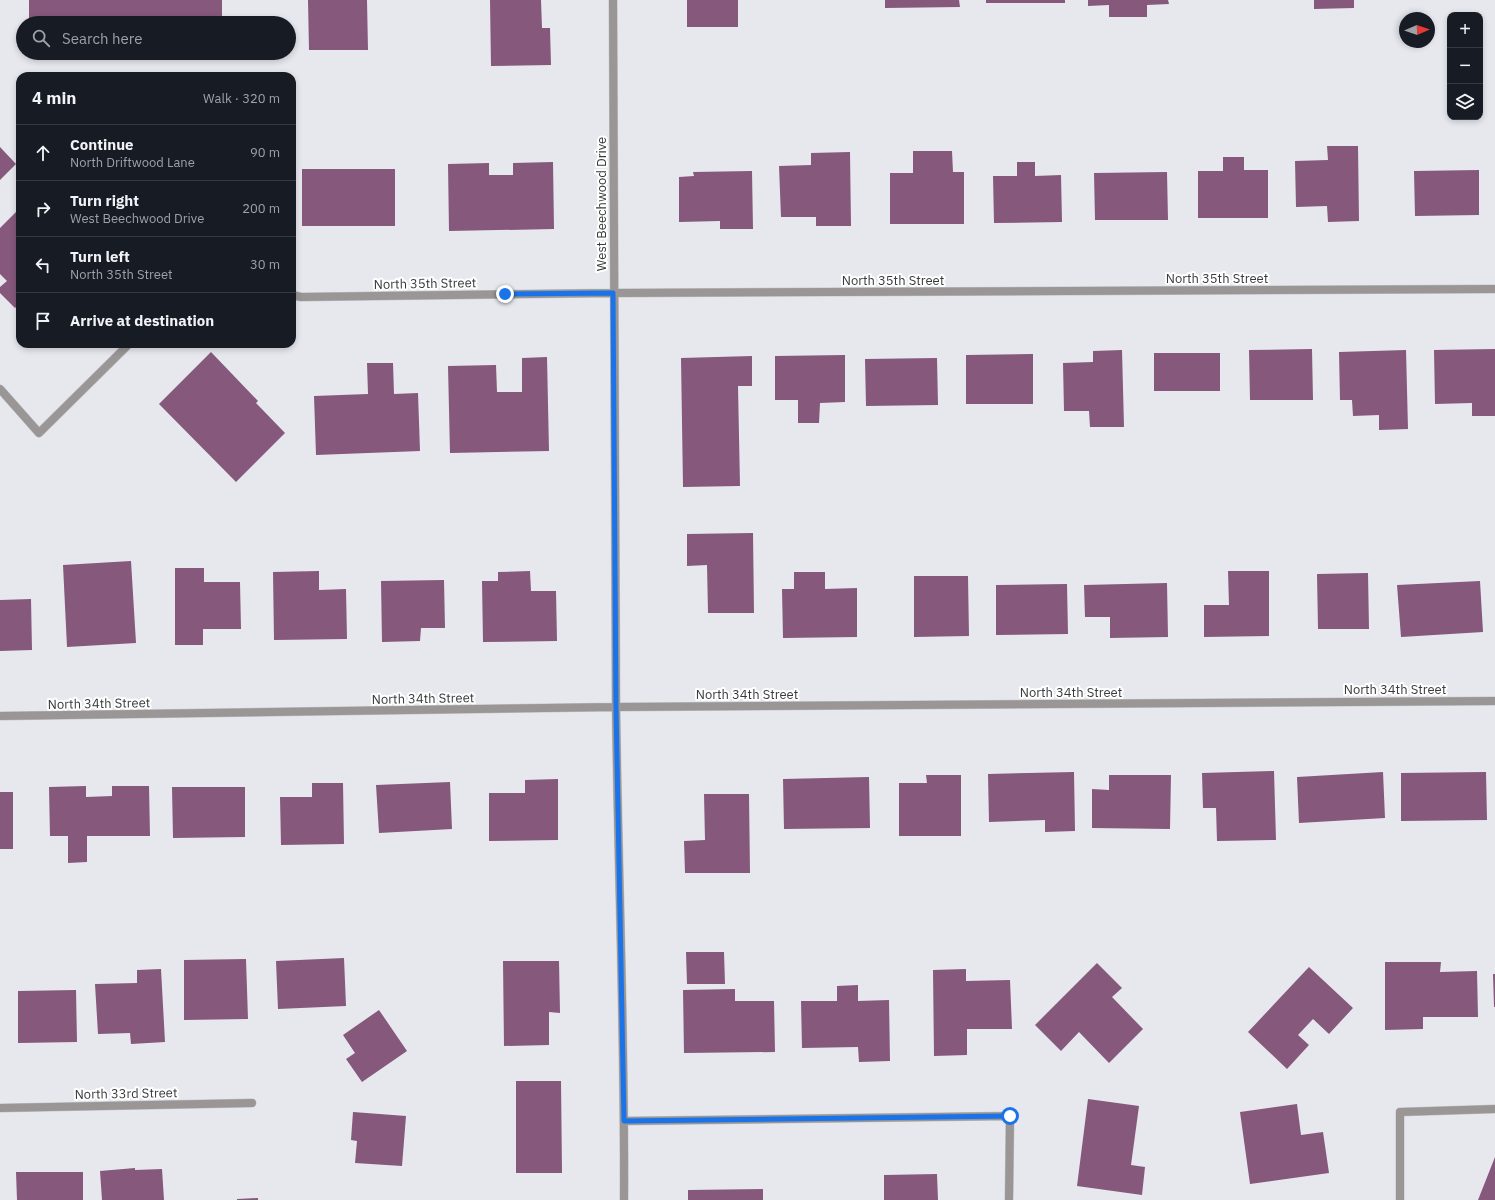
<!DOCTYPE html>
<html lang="en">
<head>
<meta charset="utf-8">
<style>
  body { margin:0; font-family:"IBM Plex Sans",sans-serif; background:#20242c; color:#f1f3f6 }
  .controls { position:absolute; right:12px; top:12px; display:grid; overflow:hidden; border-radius:8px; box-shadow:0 2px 6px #0003 }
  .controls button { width:36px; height:36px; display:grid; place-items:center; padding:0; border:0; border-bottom:1px solid #363941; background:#171b24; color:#f1f3f6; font:20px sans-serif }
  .compass { position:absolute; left:1399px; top:12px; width:36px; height:36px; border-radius:50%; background:#171b24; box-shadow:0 2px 6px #0003; rotate:88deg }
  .stop { position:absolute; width:12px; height:12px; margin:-9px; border:3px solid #1a73e8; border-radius:50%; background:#fff }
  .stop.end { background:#1a73e8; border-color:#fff; box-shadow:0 1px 4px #0008 }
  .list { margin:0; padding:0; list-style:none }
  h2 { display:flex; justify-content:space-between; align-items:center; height:52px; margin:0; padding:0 16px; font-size:17px }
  h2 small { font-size:13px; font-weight:400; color:#9ea1a6 }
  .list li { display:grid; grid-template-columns:26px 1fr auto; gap:12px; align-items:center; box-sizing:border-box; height:56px; padding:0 16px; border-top:1px solid #363941 }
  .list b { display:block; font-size:15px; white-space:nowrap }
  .list p { margin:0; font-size:13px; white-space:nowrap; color:#9ea1a6 }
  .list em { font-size:13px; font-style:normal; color:#9ea1a6 }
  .icon { flex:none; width:22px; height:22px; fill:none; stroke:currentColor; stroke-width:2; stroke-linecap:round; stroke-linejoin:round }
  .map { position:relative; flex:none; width:1495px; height:1200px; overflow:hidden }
  .search { position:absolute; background:#171b24; box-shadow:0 2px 6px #0003; left:16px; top:16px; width:280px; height:44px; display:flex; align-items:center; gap:10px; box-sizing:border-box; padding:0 14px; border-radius:22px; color:#9ea1a6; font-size:15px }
  .panel { position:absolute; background:#171b24; box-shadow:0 2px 6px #0003; left:16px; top:72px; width:280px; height:276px; border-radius:12px }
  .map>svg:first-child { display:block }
  .building { fill:#85587c }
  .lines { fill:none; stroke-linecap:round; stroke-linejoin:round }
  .minor-casing { stroke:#c3c5ca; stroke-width:9 }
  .minor { stroke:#999695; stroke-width:8 }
  .route { stroke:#1a73e8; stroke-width:5 }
  .labels { text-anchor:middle; stroke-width:4; stroke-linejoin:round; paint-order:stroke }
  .street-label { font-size:13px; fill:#393a3c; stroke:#fff }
</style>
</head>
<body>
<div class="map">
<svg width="1495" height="1200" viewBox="0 0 1495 1200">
  <rect width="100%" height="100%" fill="#e6e8ee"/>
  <path class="building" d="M29,0H222V23H29Z
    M308,0H367L368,50H309Z
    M490,0H541L542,28H550L551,65L491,66Z
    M687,0H738V27H687Z
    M885,0H959L960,7L885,8Z
    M986,0H1065V3H986Z
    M1088,0H1168L1169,4L1147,5V17H1109V5L1088,6Z
    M1314,0H1354V8L1314,9Z
    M1327,146H1358L1359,221L1328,222L1327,206L1296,207L1295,161L1328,160Z
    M0,147L16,164L0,180Z
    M913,151H952L953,172H964V224H890V173H913Z
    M850,152L851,226H816V217H781L779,166L811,165V153Z
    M1223,157H1244V170H1268V218H1198V171H1223Z
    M553,162L554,229L449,231L448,164L489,163V175H513V163Z
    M1017,162H1035V176L1061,175L1062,222L994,223L993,176H1017Z
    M302,169H395V226H302Z
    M1479,170V215L1415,216L1414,171Z
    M752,171L753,229H720V221L679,222V177L694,176L693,172Z
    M1167,172L1168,220H1095L1094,173Z
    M20,208V303L15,308L0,293V287L7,281L0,274V228Z
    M1312,349L1313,400H1250L1249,350Z
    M1495,349V416H1472V403L1435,404L1434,350Z
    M1122,350L1124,427H1090L1089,411H1064L1063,363L1093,362V351Z
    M1406,350L1408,429L1379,430V415L1353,416L1352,400H1340L1339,352Z
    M211,352L258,401L256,403L285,433L236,482L159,404Z
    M1154,353H1220V391H1154Z
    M1033,354V404H966V355Z
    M845,355V402L820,403L819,423H798V400H775V356Z
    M752,356V386H738L740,486L683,487L681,358Z
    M547,357L549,451L450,453L448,366L496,365L497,392H522V358Z
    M937,358L938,405L866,406L865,359Z
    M367,363H393L394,394L418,393L420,451L316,455L314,396L368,394Z
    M753,533L754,613H708L707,565L687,566V534Z
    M131,561L136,643L67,647L63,565Z
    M175,568H204V582H240L241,629H203V645H175Z
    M319,571V590L346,589L347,639L274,640L273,572Z
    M530,571L531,591H556L557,641L483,642L482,581H498V572Z
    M1228,571H1269V636L1204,637V605H1229Z
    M794,572H825V589L857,588V637L783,638L782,589H794Z
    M1368,573L1369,629H1318L1317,574Z
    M914,576H968L969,636L914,637Z
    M444,580L445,628H421L420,641L382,642L381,581Z
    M1480,581L1483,632L1401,637L1397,585Z
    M1167,583L1168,637L1110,638V617H1085L1084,585Z
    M1067,584L1068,634L996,635V585Z
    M31,599L32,650L0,651V600Z
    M1274,771L1276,840L1217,841L1216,808H1203L1202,773Z
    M1074,772L1075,831L1045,832V820L989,822L988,774Z
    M1383,772L1385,818L1299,823L1297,777Z
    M1486,772L1487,820L1401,821V773Z
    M926,775H961V836H899V783H927Z
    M1109,775H1171L1170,829L1092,828V789L1109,790Z
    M869,777L870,828L784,829L783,779Z
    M558,779V840L489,841V793H525V780Z
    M450,782L452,829L379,833L376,785Z
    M312,783H343L344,844L281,845L280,797H312Z
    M86,786V797L112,796V786H149L150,836H87V862L68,863V836H50L49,787Z
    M172,787H245V837L173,838Z
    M0,792H13V849H0Z
    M704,794H749L750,873H685L684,841L705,840Z
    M686,952H724L725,984H687Z
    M344,958L346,1006L278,1009L276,961Z
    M246,959L248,1019L184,1020V960Z
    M503,961H559L560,1013L549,1012V1045L504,1046Z
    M1385,962H1441L1440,972L1477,971L1478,1017H1423V1029L1385,1030Z
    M1097,963L1122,988L1112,997L1143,1029L1109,1063L1079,1032L1061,1051L1035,1025Z
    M1309,967L1353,1008L1329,1034L1313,1019L1298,1035L1309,1045L1287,1069L1248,1032Z
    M161,969L165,1042L131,1044L130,1033L98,1034L95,984L137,983V970Z
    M966,969V981L1010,980L1012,1029H967V1055L934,1056L933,970Z
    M1493,974H1495V1007H1494Z
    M858,985V1001L889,1000L890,1061L859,1062L858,1047L802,1048L801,1001H837V986Z
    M735,989V1001H774L775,1052L684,1053L683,990Z
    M76,990L77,1042L18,1043V991Z
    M379,1010L407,1051L362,1082L346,1059L355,1053L343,1035Z
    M516,1081H561L562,1173H516Z
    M1088,1099L1139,1106L1131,1165L1145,1167L1142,1195L1077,1186Z
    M1297,1104L1301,1135L1323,1132L1329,1173L1250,1184L1240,1112Z
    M353,1112L406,1116L402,1166L355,1163L357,1141L351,1140Z
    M1495,1157V1200H1478Z
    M135,1168V1170L162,1169L164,1200H102L100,1171Z
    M16,1172H83V1200H17Z
    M937,1174L938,1200H884V1175Z
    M763,1189V1200H688V1190Z
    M258,1198V1200H237V1199Z"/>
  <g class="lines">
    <g class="minor-casing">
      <path id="minor" d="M613,0C613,235 614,470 616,706C618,870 625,1035 624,1200
        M292,295L301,297L613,293L1495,289
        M0,389L39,433L129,344
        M0,716L616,707L1495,701
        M0,1108L252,1103
        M624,1121L1010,1116L1009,1200
        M1400,1200V1112L1495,1109"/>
    </g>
    <use href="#minor" class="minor"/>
  </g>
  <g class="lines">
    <path class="route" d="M505,294L613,293L616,708L624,1121L1010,1116"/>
  </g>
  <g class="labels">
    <g class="street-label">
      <text transform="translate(601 204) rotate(-90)" y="5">West Beechwood Drive</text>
      <text x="1217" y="283">North 35th Street</text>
      <text x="893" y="285">North 35th Street</text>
      <text transform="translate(425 283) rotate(-1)" y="5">North 35th Street</text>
      <text x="1395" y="694">North 34th Street</text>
      <text x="1071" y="697">North 34th Street</text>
      <text x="747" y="699">North 34th Street</text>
      <text transform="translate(423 698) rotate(-1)" y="5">North 34th Street</text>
      <text transform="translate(99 703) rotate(-1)" y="5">North 34th Street</text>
      <text transform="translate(126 1093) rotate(-1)" y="5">North 33rd Street</text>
    </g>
  </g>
</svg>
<div class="controls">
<button>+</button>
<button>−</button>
<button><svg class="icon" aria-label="layers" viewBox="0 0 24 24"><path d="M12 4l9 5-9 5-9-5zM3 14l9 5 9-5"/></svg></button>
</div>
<svg class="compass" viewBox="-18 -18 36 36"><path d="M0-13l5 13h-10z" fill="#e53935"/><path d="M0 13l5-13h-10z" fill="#9ea1a6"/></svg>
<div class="stop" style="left:1010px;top:1116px"></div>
<div class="stop end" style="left:505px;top:294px"></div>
<div class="search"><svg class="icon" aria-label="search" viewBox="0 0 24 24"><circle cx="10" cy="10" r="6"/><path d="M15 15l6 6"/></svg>Search here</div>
<section class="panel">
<h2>4 min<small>Walk · 320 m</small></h2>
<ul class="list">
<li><svg class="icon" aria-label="ahead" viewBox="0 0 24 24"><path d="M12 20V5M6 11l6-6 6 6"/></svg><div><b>Continue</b><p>North Driftwood Lane</p></div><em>90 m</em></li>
<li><svg class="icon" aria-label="right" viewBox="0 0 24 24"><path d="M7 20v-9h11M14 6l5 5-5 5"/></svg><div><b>Turn right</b><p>West Beechwood Drive</p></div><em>200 m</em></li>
<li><svg class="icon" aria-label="left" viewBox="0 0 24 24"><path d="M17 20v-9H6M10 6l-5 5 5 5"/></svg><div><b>Turn left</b><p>North 35th Street</p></div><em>30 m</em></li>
<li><svg class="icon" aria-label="arrive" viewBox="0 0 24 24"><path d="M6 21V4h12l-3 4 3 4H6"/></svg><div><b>Arrive at destination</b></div></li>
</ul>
</section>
</div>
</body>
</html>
